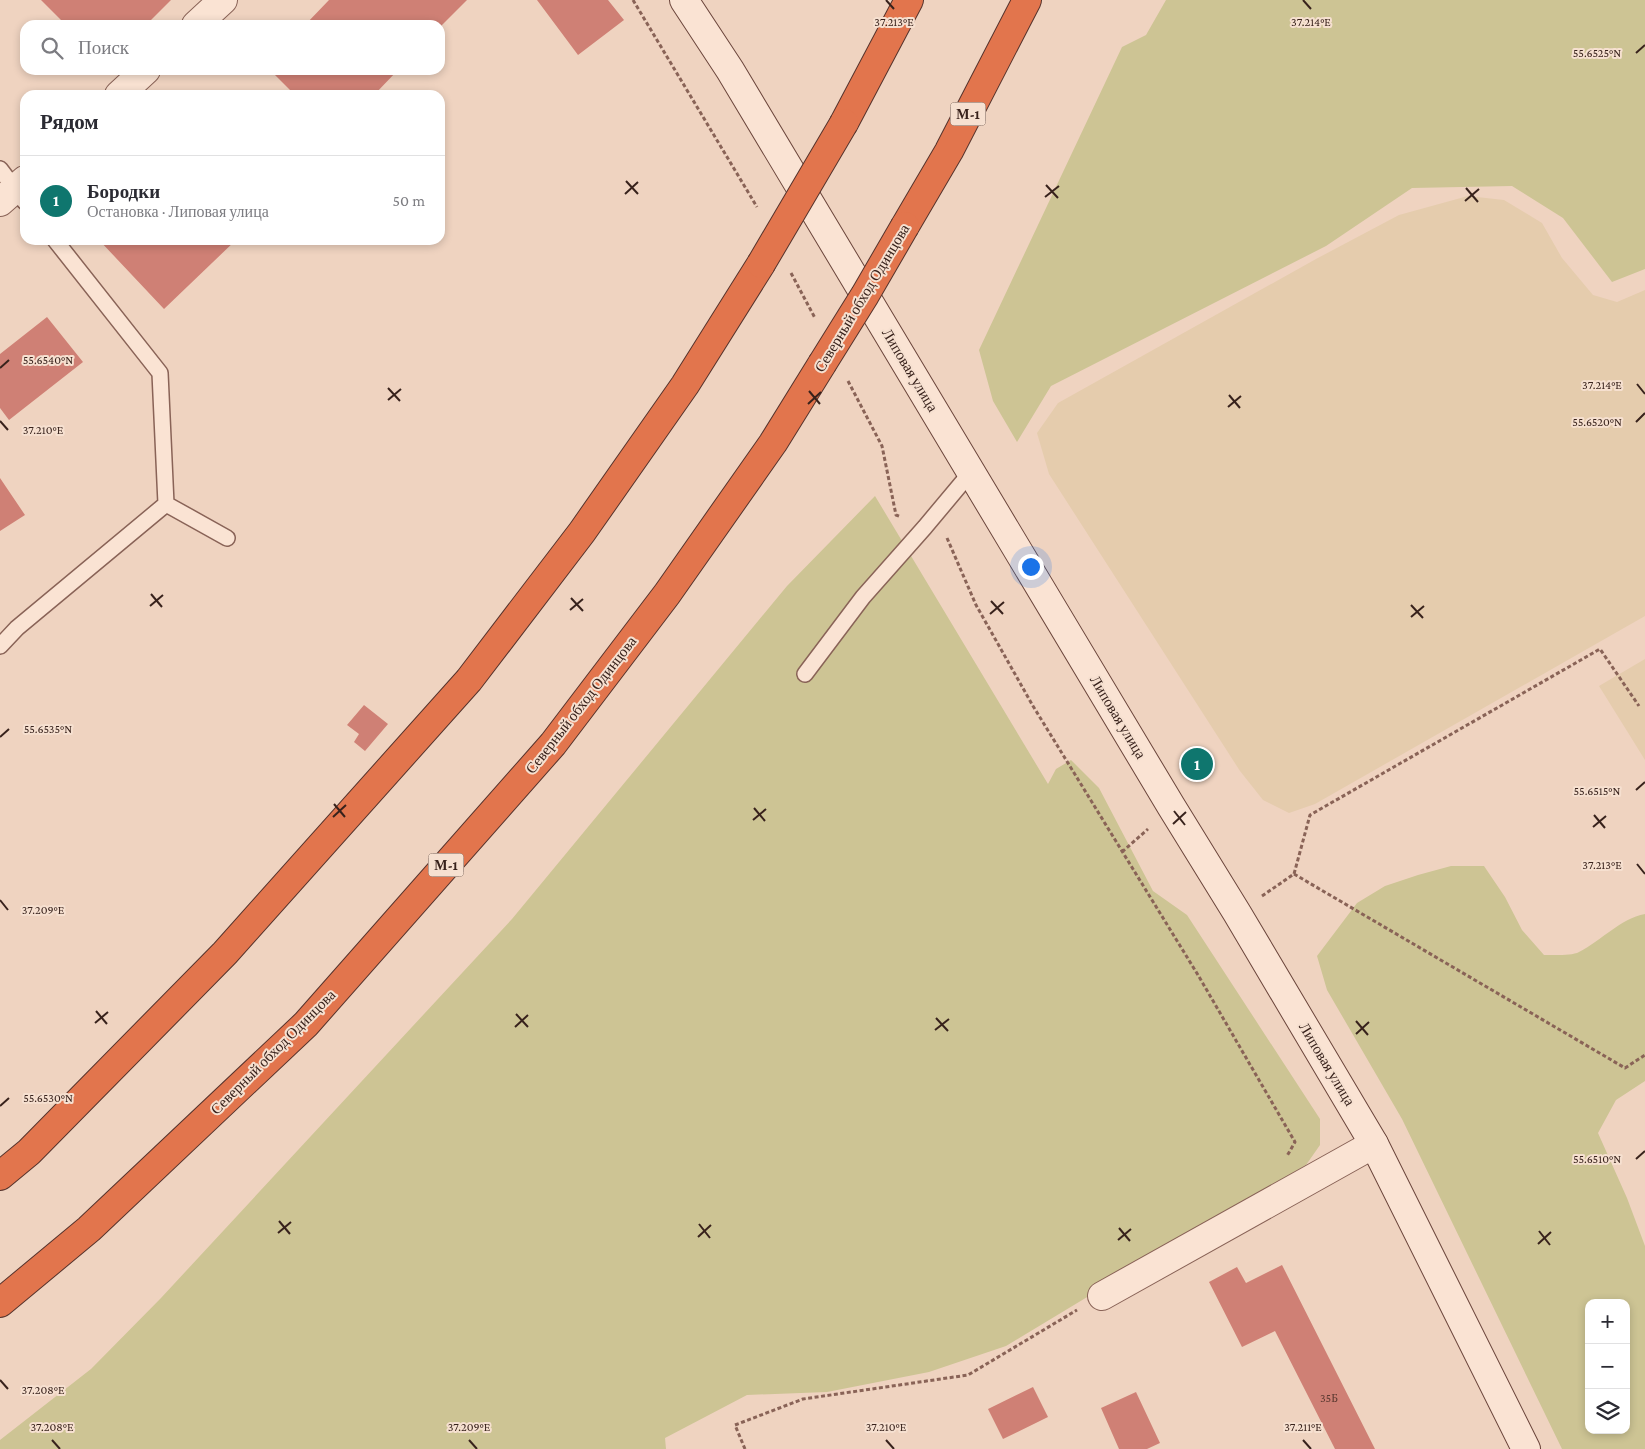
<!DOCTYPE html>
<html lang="ru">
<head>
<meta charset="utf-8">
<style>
  body { margin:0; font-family:"Crimson Pro",serif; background:#f7f7f7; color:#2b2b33 }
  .controls { position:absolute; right:15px; bottom:15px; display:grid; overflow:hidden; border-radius:10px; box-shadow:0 2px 8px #0003 }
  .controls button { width:45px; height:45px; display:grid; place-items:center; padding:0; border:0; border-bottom:1px solid #e1e1e2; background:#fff; color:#2b2b33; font:25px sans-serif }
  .you { position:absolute; left:1030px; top:566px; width:18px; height:18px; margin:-12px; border:4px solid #fff; border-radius:50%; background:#1a73e8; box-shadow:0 0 0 8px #1a73e833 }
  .badge { display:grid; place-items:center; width:32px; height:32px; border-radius:50%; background:#0f766e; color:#fff; font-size:16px; font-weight:700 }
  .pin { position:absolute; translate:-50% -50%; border:2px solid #fff; box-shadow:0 1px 5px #0006 }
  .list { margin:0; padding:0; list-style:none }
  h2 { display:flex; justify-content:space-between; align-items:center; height:65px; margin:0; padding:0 20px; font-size:21px }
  h2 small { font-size:16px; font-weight:400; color:#7c7c81 }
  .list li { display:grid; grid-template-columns:32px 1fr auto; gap:15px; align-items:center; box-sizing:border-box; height:90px; padding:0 20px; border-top:1px solid #e1e1e2 }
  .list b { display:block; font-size:19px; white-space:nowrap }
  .list p { margin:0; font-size:16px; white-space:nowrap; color:#7c7c81 }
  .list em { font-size:16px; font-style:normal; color:#7c7c81 }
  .icon { flex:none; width:28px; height:28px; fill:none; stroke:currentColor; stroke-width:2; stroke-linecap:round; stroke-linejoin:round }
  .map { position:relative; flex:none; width:1645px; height:1449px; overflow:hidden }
  .search { position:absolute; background:#fff; box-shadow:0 2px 8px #0003; left:20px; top:20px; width:425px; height:55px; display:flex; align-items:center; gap:12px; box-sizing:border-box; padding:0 18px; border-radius:15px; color:#7c7c81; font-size:19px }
  .panel { position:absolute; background:#fff; box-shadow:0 2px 8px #0003; left:20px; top:90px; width:425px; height:155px; border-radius:15px }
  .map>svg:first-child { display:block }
  .farmland { fill:#e5ccad }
  .green { fill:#cdc494; fill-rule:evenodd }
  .building { fill:#cf8075 }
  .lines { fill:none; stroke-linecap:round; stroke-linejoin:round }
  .lane-casing { stroke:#896357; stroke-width:18 }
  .street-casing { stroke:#896357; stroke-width:30 }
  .secondary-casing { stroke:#6b453b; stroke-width:30 }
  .highway-casing { stroke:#56332c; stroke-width:30 }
  .path { stroke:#896357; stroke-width:3; stroke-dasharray:4 2.5; stroke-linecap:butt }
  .lane { stroke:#fae3d3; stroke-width:15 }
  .street { stroke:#fae3d3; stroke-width:28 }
  .secondary { stroke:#fae3d3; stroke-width:28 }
  .highway { stroke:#e2754d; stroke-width:28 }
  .highway-bridge-casing { stroke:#56332c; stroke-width:30; stroke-linecap:butt }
  .highway-bridge { stroke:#e2754d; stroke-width:28 }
  .ticks { fill:none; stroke:#38221c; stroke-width:2 }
  .labels { text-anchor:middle; stroke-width:4; stroke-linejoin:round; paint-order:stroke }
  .number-label { font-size:12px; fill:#5e3a32 }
  .shield { fill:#f6e0d0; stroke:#715b52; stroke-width:1 }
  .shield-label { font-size:14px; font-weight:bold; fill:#38221c }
  .street-label { font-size:15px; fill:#38221c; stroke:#f6e0d0 }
  .ticks-label { font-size:12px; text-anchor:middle; fill:#38221c; stroke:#f6e0d0; stroke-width:4; stroke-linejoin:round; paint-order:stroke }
</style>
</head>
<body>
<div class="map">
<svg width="1645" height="1449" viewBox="0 0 1645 1449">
  <rect width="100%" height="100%" fill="#efd3c0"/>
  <path class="farmland" d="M1468,196L1504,200L1542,223L1562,258L1593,295L1617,302L1645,290V616L1315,804L1289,813L1263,800L1240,771L1049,474L1037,433L1058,403L1316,259L1399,215Z
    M1645,659V760L1599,686Z"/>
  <path class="green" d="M1166,0H1645V269L1612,282L1563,218L1512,186L1412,188L1326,246L1051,386L1017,442L993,401L979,350L1122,47L1146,35Z
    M875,496L1048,784L1056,769L1071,760L1099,788L1153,891L1187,915L1320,1119V1145L1306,1165L1006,1346L929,1372L827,1392L747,1395L665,1438L666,1449H0V1440L91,1369L161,1298L512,919L787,586Z
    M1451,866H1484L1505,897L1522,930L1544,955C1553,955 1572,956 1579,952C1602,940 1620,919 1645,914V1081L1616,1100L1598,1133L1627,1198L1645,1246V1449H1562L1402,1119L1327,990L1317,956L1357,903L1385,886L1418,875ZM1589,1303H1626V1430H1589Z"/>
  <path class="building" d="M41,0H171L146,25H66Z
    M329,0H467L440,27V25H305Z
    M537,0H608L624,20L578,55Z
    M270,70H398L374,95H295Z
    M99,240H236L164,309Z
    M47,317L83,362L9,420L0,408V354Z
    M0,478L25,515L0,531Z
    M364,705L388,724L365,751L354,742L359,734L347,725Z
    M1282,1265L1375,1449H1335L1275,1331L1242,1347L1209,1282L1237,1267L1246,1283Z
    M1033,1387L1048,1417L1003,1439L988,1409Z
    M1136,1392L1160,1443L1147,1449H1119L1101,1408Z"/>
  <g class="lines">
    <g class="lane-casing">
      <path id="lane" d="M0,169L25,202
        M55,240L160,373L166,504L227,538
        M0,646L17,628L166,504
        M805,674L863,597L925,527L971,472"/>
    </g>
    <g class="street-casing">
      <path id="street" d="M196,25L223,0
        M119,95L146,70
        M0,202L25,180
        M1102,1296L1374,1144"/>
    </g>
    <g class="secondary-casing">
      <path id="secondary" d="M684,0L730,70L1171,806L1237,913L1374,1144L1526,1449"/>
    </g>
    <g class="highway-casing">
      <path id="highway" d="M844,123L909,0
        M905,226L949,151L1027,0
        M0,1176L29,1152L225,953L469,680L582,532L685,385L761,264
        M0,1303L89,1229L306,1024L553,744L667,594L773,443L822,364"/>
    </g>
    <path class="path" d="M633,0L757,207
      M791,273L815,318
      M848,381L882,446L896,515L901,517
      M947,538L976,605L1033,706L1198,975L1295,1142L1287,1156
      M1122,852L1148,829
      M1294,874L1625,1068L1645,1055
      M1262,896L1294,874L1310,815L1600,649L1639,706
      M745,1449L735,1425L803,1399L968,1375L1077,1310"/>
    <use href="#lane" class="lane"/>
    <use href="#street" class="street"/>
    <use href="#secondary" class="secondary"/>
    <use href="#highway" class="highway"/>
    <g class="highway-bridge-casing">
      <path id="highway-bridge" d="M761,264L844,123
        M822,364L865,295L905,226"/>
    </g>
    <use href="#highway-bridge" class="highway-bridge"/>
  </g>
  <path class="ticks" d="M886,0L894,9M1303,0L1311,9M1636,53L1645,45M626,181L638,194M1046,185L1058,198M1466,188L1478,202M625,194L638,182M1045,197L1059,186M1465,201L1479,189M0,368L9,360M1637,384L1645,394M388,388L400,401M809,391L820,404M1229,395L1240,408M388,400L401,389M808,404L821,392M1228,407L1241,396M0,421L8,430M1636,422L1645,413M151,594L162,607M571,598L583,611M991,601L1003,614M1411,605L1423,618M150,606L163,595M570,610L583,599M990,614L1004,602M1411,617L1424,606M0,737L9,729M1636,790L1645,782M334,804L345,817M754,808L765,821M1174,811L1185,825M1594,815L1605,828M333,817L346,805M753,820L766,809M1173,824L1186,812M1593,827L1606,816M1637,864L1645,874M0,900L8,910M96,1011L107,1024M516,1014L528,1027M936,1018L948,1031M1356,1021L1368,1035M95,1023L108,1012M515,1027L528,1015M935,1030L949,1019M1356,1034L1369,1022M0,1106L9,1098M1636,1159L1645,1151M279,1221L290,1234M699,1224L710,1238M1119,1228L1130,1241M1539,1231L1550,1245M278,1233L291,1222M698,1237L711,1225M1118,1240L1131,1229M1538,1244L1551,1232M0,1380L8,1389M52,1440L60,1449M469,1440L477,1449M886,1440L894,1449M1303,1440L1311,1449"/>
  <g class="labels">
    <g class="number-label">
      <text x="1329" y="1402">35Б</text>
    </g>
    <g class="shield">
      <rect x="950.5" y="102.5" width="35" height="23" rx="4"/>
      <rect x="428.5" y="853.5" width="35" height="23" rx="4"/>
    </g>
    <g class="shield-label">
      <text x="968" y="119">М-1</text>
      <text x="446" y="870">М-1</text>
    </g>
    <g class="street-label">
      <text transform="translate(862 298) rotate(-59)" y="5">Северный обход Одинцова</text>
      <text transform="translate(910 370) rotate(59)" y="5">Липовая улица</text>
      <text transform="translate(581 705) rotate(-52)" y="5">Северный обход Одинцова</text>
      <text transform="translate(1118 717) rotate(59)" y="5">Липовая улица</text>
      <text transform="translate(273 1052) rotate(-45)" y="5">Северный обход Одинцова</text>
      <text transform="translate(1327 1064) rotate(59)" y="5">Липовая улица</text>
    </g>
  </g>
  <g class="ticks-label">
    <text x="894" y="26">37.213°E</text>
    <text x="1311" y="26">37.214°E</text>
    <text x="1597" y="57">55.6525°N</text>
    <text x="48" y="364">55.6540°N</text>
    <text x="1602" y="389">37.214°E</text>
    <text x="1597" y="426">55.6520°N</text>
    <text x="43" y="434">37.210°E</text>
    <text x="48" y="733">55.6535°N</text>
    <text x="1597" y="795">55.6515°N</text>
    <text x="1602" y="869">37.213°E</text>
    <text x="43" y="914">37.209°E</text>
    <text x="48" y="1102">55.6530°N</text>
    <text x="1597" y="1163">55.6510°N</text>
    <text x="43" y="1394">37.208°E</text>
    <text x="52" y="1431">37.208°E</text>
    <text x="469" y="1431">37.209°E</text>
    <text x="886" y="1431">37.210°E</text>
    <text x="1303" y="1431">37.211°E</text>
  </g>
</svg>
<div class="controls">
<button>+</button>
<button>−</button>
<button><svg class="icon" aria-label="layers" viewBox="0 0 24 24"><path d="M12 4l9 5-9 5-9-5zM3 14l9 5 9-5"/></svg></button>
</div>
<div class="you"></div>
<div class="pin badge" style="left:1197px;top:764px">1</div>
<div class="search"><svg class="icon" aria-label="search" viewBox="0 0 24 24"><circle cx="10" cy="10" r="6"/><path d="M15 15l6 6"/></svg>Поиск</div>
<section class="panel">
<h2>Рядом<small></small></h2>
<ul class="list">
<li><span class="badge">1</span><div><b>Бородки</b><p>Остановка · Липовая улица</p></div><em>50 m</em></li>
</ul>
</section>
</div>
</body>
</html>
